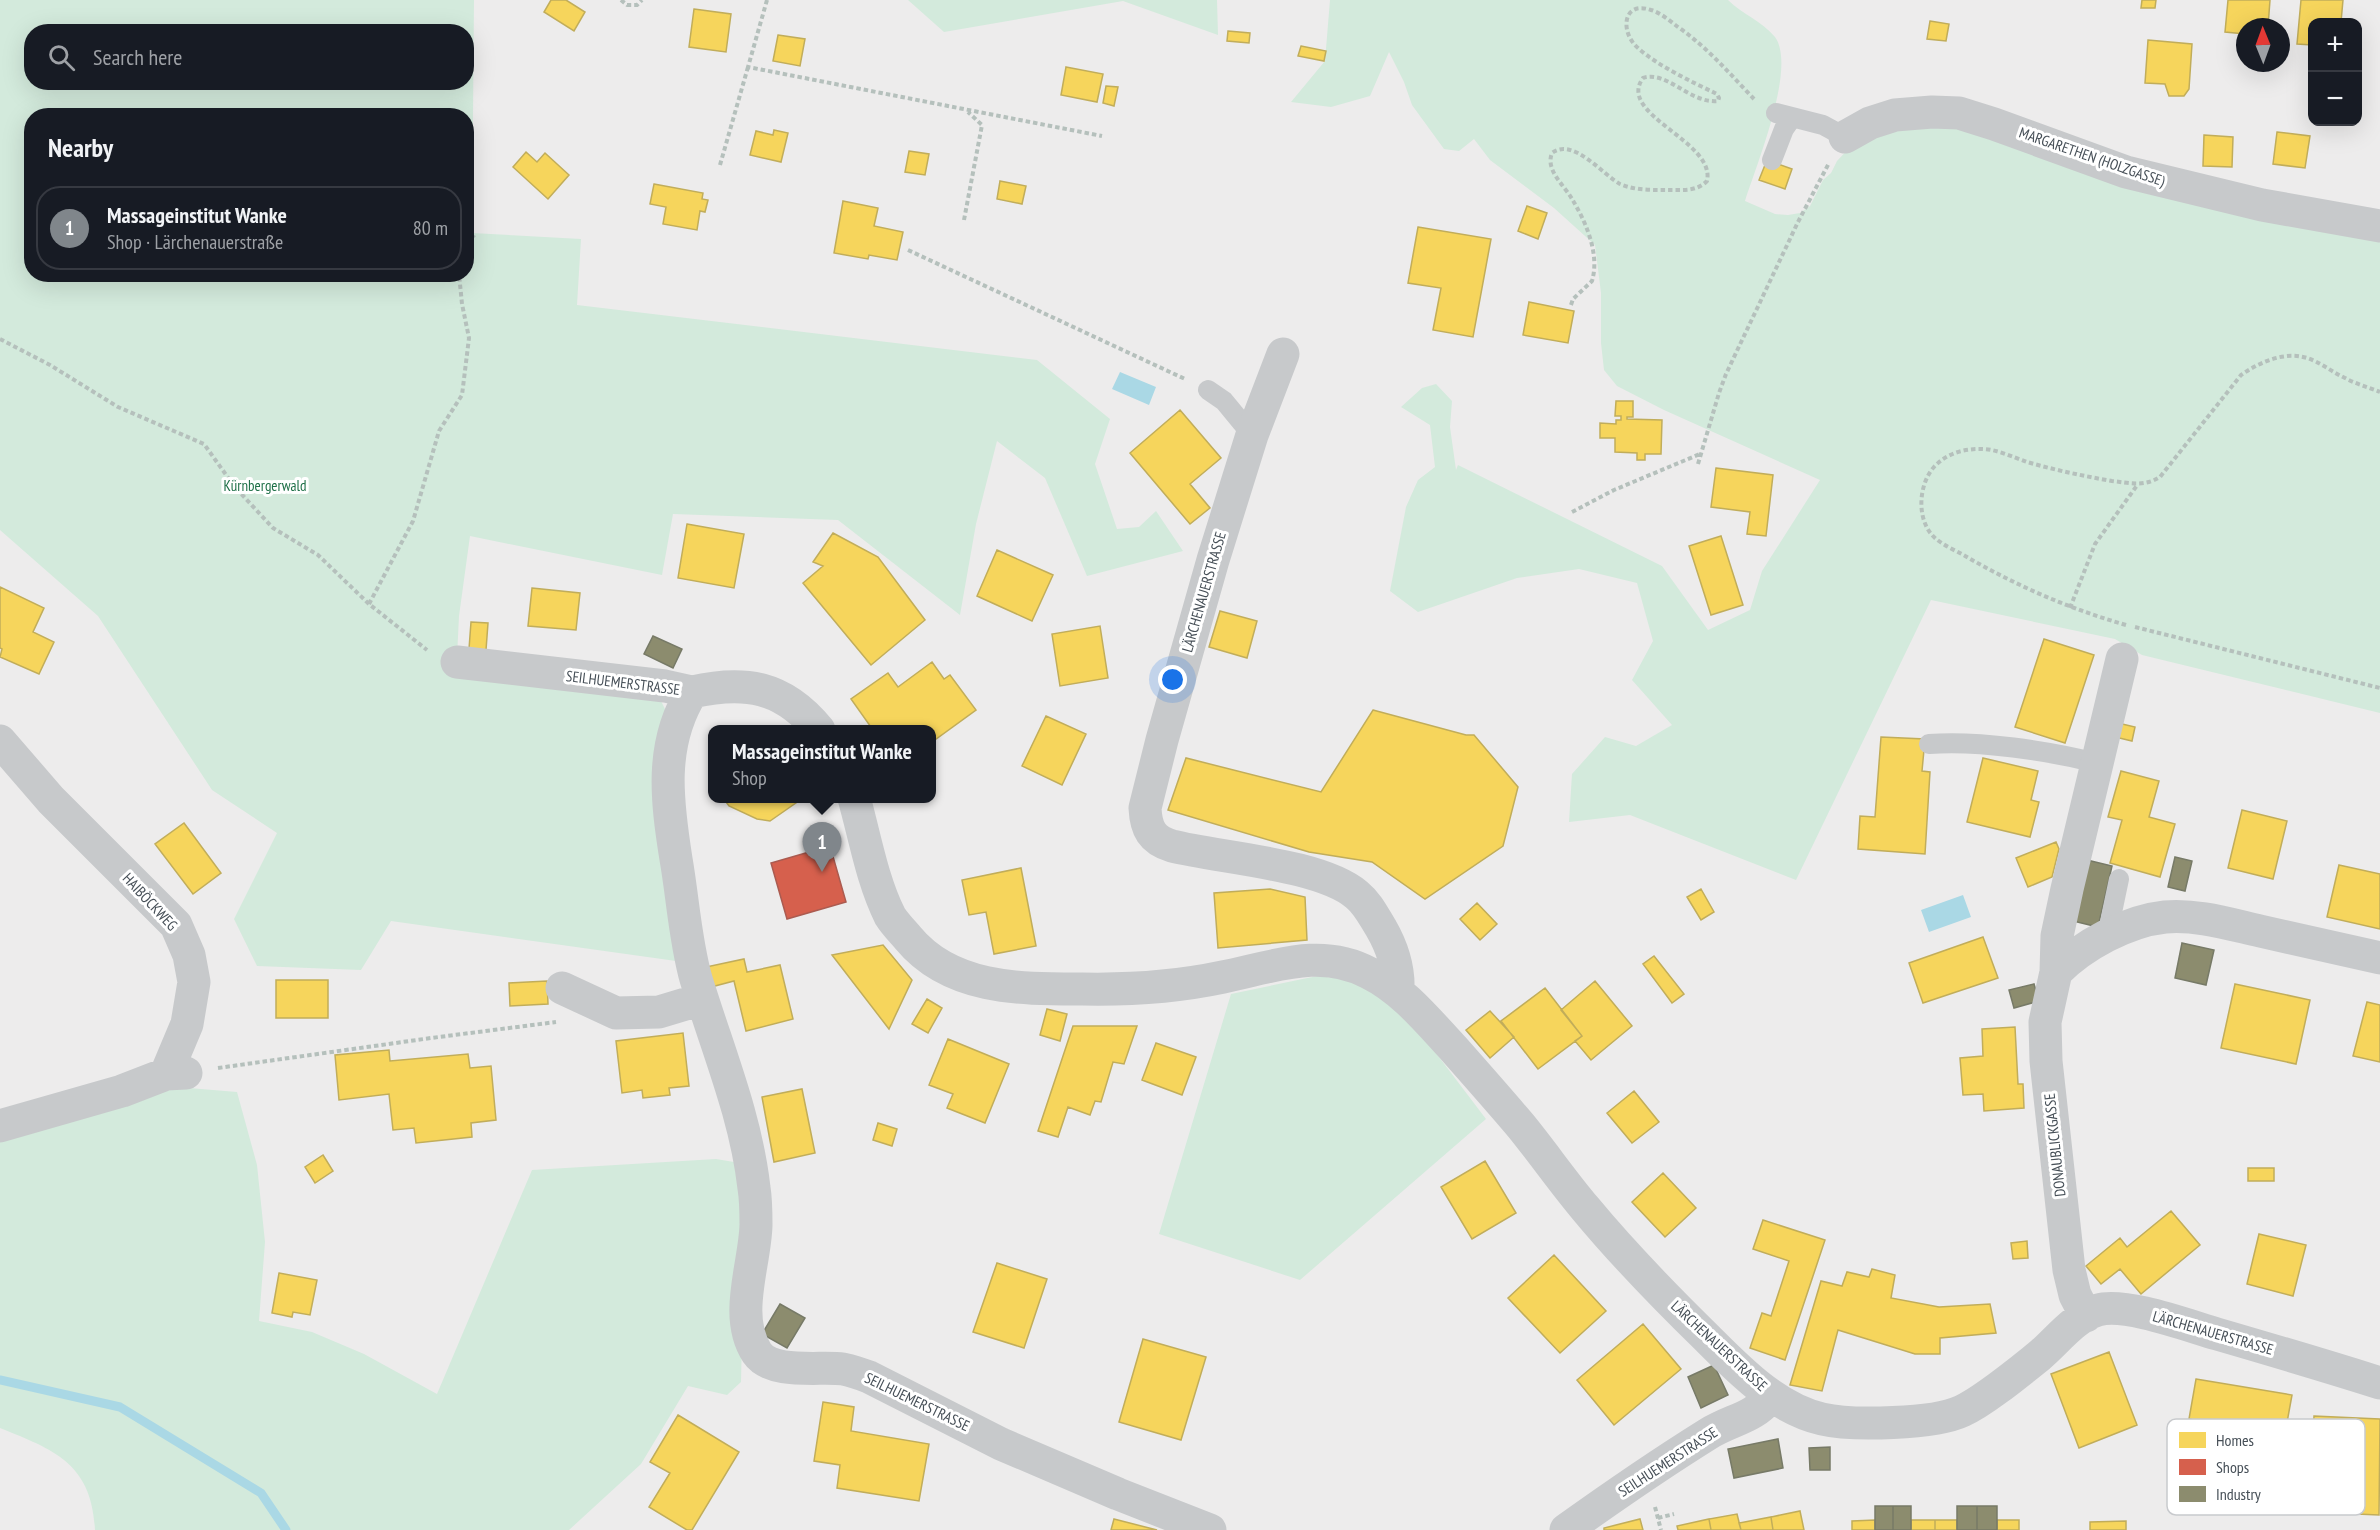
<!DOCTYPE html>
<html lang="en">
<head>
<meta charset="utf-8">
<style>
  body { margin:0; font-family:"PT Sans Narrow",sans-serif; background:#242831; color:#f1f3f6 }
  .controls { position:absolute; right:18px; top:18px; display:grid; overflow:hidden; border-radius:12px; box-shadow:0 6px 24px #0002 }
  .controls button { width:54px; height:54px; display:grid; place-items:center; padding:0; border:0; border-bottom:2px solid #363941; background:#171b24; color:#f1f3f6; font:30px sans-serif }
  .compass { position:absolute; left:2236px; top:18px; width:54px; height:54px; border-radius:50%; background:#171b24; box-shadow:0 6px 24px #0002; rotate:359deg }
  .you { position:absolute; left:1173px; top:680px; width:21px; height:21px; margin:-15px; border:4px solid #fff; border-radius:50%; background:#1a73e8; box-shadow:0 0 0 9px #1a73e833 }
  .badge { display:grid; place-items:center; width:39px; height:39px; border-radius:50%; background:#80868b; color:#fff; font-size:20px; font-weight:700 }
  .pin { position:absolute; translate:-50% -50px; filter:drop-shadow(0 2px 3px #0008) }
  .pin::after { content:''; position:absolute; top:32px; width:21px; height:18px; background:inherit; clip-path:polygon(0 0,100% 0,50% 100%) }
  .popup { position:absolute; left:708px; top:725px; width:228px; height:78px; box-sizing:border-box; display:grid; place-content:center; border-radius:12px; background:#171b24; filter:drop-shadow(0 2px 4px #0005); font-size:20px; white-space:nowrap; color:#9ea1a6 }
  .popup b { font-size:22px; color:#f1f3f6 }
  .popup::after { content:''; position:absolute; left:50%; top:100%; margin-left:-12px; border:12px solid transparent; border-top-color:#171b24 }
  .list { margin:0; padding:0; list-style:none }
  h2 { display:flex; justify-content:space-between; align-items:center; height:78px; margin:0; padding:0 24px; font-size:26px }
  h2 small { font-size:20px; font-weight:400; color:#9ea1a6 }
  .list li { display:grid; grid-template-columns:39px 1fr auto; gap:18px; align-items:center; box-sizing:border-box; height:84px; margin:0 12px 12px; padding:0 12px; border:2px solid #363941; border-radius:24px }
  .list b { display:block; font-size:22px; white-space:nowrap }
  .list p { margin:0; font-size:20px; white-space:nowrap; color:#9ea1a6 }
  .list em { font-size:20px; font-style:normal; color:#9ea1a6 }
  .icon { flex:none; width:33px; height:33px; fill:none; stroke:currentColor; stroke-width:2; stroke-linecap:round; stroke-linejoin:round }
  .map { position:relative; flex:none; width:2380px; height:1530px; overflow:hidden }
  .search { position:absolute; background:#171b24; box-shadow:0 6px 24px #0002; left:24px; top:24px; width:450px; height:66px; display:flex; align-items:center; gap:15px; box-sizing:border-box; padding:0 21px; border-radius:24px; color:#9ea1a6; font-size:22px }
  .panel { position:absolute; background:#171b24; box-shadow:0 6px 24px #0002; left:24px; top:108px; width:450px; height:174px; border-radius:24px }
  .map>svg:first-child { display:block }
  .green { fill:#d3eadc; fill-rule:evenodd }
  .water { fill:#aad8e5 }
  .homes { fill:#f6d55c; stroke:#c1ad5a; stroke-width:1.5 }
  .shops { fill:#d6604d; stroke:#ab5b50; stroke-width:1.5 }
  .industry { fill:#8c8c6e; stroke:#777a67; stroke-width:1.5 }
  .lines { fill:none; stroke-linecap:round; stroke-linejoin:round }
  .stream { stroke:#aad8e5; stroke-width:9 }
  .path { stroke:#b5c0bc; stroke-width:4; stroke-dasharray:4.5 3; stroke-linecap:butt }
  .lane { stroke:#c7c9cb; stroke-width:20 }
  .street { stroke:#c7c9cb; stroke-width:33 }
  .labels { text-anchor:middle; stroke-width:6; stroke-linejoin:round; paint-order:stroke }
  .street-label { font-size:15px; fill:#464f57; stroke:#fff }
  .park-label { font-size:15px; fill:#1f7048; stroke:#fff }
  .key { fill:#fff; stroke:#c8cacd; stroke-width:1.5 }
  .key-label { font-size:16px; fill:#464f57 }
</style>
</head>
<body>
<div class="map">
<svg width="2380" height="1530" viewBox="0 0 2380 1530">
  <rect width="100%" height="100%" fill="#edecec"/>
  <path class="green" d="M0,0H474L472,233L581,239L577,305L1037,360L1110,419L1095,464L1117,529L1139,527L1156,511L1183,551L1087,576L1045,478L997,441L976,524L960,615L838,520L673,514L662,575L470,536L459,616L456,677L661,701L665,709L676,961L391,921L361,970L257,966L234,919L277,833L212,790L98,616L0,530ZM32,32H466V82H32ZM32,116H466V274H32Z
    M908,0H1217L1218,35L1123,1L944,32Z
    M1330,0H1728C1742,14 1762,21 1775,37C1797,67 1756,166 1745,201L1775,214L1788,215L1800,213L1810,206L1823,180L1831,173L1837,161L1852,145L1923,118L2380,239V713L2142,655L2115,639L1931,600L1796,880L1630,815L1569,822L1572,774L1605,737L1636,746L1672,725L1632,680L1653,641L1637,583L1579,569L1517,578L1418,612L1390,591L1406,507L1418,480L1435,467L1430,425L1401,407L1422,388L1436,384L1452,401L1450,427L1456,470L1458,465L1662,566L1708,630L1750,610L1762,571L1820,480L1664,410L1617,386L1604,370L1601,343V293L1595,245L1554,208L1490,160L1474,139L1459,151L1444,149L1412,105L1404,82L1389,52L1370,96L1331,107L1291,102L1325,61Z
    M1317,976L1354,980L1404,1011L1486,1119L1300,1280L1159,1234L1231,994Z
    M165,1086L237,1092L257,1165L265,1242L259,1321L312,1332L364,1354L437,1394L532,1170L716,1159L740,1163L743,1291L741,1382L727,1395L688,1386L641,1464L569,1530H95C92,1464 55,1450 0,1428V1132Z"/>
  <path class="water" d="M1120,372L1156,387L1149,405L1112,389Z
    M1963,895L1971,917L1929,932L1921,910Z"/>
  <path class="homes" d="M551,0H566L585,12L574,31L544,12Z
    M2142,0H2156L2155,8H2141Z
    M2228,0H2270L2268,27H2245V34L2225,32Z
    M2301,0H2343L2341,22H2312V45L2297,44Z
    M694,9L731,14L726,52L689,47Z
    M1930,21L1949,24L1946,41L1927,39Z
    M1228,31L1250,33L1249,43L1227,41Z
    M778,35L805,39L800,66L773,61Z
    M2148,40L2192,44L2189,89L2184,96H2169L2165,84L2145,83Z
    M1301,46L1326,51L1324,61L1298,56Z
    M1066,67L1103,74L1097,102L1061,95Z
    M1106,86L1118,87L1114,106L1103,103Z
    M774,130L788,133L781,162L750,155L756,131L773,135Z
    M2277,132L2310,136L2305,168L2273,164Z
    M2204,135L2233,137L2232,167L2203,166Z
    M909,151L929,154L925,175L905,172Z
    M526,152L537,162L545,153L569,175L548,199L513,167Z
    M1767,160L1792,169L1785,189L1759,180Z
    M1000,181L1026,186L1022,204L997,199Z
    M654,184L703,193L702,199L708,200L705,212L700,211L697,230L663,224L666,207L650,204Z
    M843,201L878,208L874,226L903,232L897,260L869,255L868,259L834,253Z
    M1527,206L1547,213L1538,239L1518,231Z
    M1418,227L1491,239L1473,337L1433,330L1441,288L1408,283Z
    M1529,302L1574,311L1568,343L1523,335Z
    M1616,401H1633V417H1627V419L1662,420L1661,454H1645V460H1637V453L1615,452V438H1600V423L1616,424V420H1621V416H1615Z
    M1180,410L1221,458L1190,484L1210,508L1190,524L1130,453Z
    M1716,468L1773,475L1766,536L1747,534L1750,512L1711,507Z
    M687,524L744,534L734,588L678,578Z
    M833,533L878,557L925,620L871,665L803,583L823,566L813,562Z
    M1721,536L1743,605L1711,615L1689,546Z
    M997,550L1053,575L1032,621L977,596Z
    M0,587L44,608L33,632L54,642L39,674L0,657L2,649L0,648Z
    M532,588L580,593L576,630L528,626Z
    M1220,611L1257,621L1247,658L1209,647Z
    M471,622L488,623L486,650L469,649Z
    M1100,626L1108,678L1060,686L1052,634Z
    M2044,639L2094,655L2065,743L2015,727Z
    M932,662L944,679L950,675L976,710L932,742V730H873L851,699L888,673L898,687Z
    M1373,710L1466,735H1474L1518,787L1503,846L1425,899L1372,862L1309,852L1168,810L1186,758L1321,792Z
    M1046,716L1086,734L1062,785L1022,766Z
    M2118,723L2135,727L2132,741L2115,737Z
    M1881,737L1925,739L1922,771L1930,772L1925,854L1858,849L1860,816L1875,817Z
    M1983,758L2038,771L2031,800L2039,802L2030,837L1967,822Z
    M2121,771L2159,781L2149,817L2175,824L2160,877L2110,863L2122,820L2108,817Z
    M723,798H803L770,821L757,819L729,806Z
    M2242,810L2287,821L2273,879L2228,868Z
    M184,823L221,873L193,894L155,844Z
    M2056,842L2059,849L2052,877L2028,887L2016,858Z
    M2339,865L2380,874V929L2327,917Z
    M1021,868L1036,946L994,954L986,912L969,915L962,880Z
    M1270,889L1305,897L1307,940L1218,948L1214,893Z
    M1701,889L1714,912L1701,920L1687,897Z
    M1477,903L1497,924L1480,940L1460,919Z
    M1983,937L1998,978L1923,1003L1909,963Z
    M883,945L912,980L889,1029L832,955Z
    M1654,956L1684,994L1672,1003L1643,964Z
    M744,959L747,972L780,965L793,1019L746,1031L734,981L711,987L706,967Z
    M276,980H328V1018H276Z
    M547,981L548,1004L510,1006L509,983Z
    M1595,981L1632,1026L1591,1060L1575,1041L1582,1036L1561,1010Z
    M2235,984L2310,1000L2296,1064L2221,1048Z
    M1545,988L1582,1036L1538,1069L1501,1021Z
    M927,999L942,1008L928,1033L912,1024Z
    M2367,1002L2380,1005V1062L2353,1056Z
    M1047,1009L1067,1014L1060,1041L1040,1035Z
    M1490,1011L1514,1037L1490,1058L1466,1030Z
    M1073,1026H1137L1124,1064L1113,1062L1101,1102L1095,1101L1090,1115L1068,1107L1058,1137L1038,1131Z
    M2015,1027L2018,1084H2023L2024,1108L1984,1111L1983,1094L1963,1095L1960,1058L1983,1056L1982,1029Z
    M683,1033L689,1086L669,1088L670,1095L643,1098L642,1090L622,1093L616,1041Z
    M948,1039L1009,1064L985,1123L947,1108L953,1094L929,1085Z
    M1156,1043L1196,1057L1182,1095L1142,1080Z
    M389,1050L390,1061L468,1054L470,1068L491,1066L496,1120L471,1123L472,1137L416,1143L414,1128L393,1130L389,1094L339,1100L335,1055Z
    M802,1089L815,1153L774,1162L762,1097Z
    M1634,1091L1659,1122L1632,1143L1607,1113Z
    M878,1123L897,1129L892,1146L873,1140Z
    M323,1155L333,1171L315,1183L305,1167Z
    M1485,1161L1516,1213L1472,1239L1441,1187Z
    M2248,1168H2274V1181H2248Z
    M1663,1173L1696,1208L1665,1237L1632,1202Z
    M2171,1211L2200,1245L2141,1294L2120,1269L2101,1284L2086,1266L2120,1238L2127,1247Z
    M1763,1220L1825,1240L1785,1360L1750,1348L1762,1313L1771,1316L1789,1261L1753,1249Z
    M2259,1234L2306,1245L2293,1296L2247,1284Z
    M2027,1241L2028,1258L2013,1259L2011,1243Z
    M1554,1255L1606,1311L1560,1353L1508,1298Z
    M997,1263L1047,1279L1024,1348L973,1332Z
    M1872,1269L1895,1275L1891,1298L1939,1307L1990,1304L1996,1333L1940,1338V1354H1915L1838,1330L1822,1391L1790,1385L1821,1281L1842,1286L1847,1272L1869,1277Z
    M279,1273L317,1280L310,1315L293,1312L292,1317L272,1313Z
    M1643,1324L1681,1369L1614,1425L1577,1380Z
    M1143,1339L1206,1357L1181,1440L1119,1422Z
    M2109,1352L2137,1425L2079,1448L2051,1374Z
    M2196,1379L2292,1395L2282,1450L2245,1443L2244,1451L2200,1443L2203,1422L2189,1419Z
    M823,1402L854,1407L851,1431L929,1444L919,1501L837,1488L840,1465L814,1461Z
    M678,1415L739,1452L692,1530H687L649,1507L670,1473L650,1462Z
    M2314,1416L2380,1419L2379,1515L2310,1512Z
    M1800,1511L1804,1530H1773L1771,1517Z
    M1737,1514L1741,1530H1711L1709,1519Z
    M1771,1517L1773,1530H1741L1739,1523Z
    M1114,1519L1157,1530H1111Z
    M1640,1519L1643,1530H1604V1528Z
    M1709,1519L1711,1530H1678L1677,1526Z
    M1875,1520V1530H1852V1521Z
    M1911,1520H1935V1530H1911Z
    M1935,1520H1957V1530H1935Z
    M1997,1520H2019V1530H1997Z
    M2126,1521V1530H2090V1522Z"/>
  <path class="shops" d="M830,846L846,902L787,919L771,863Z"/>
  <path class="industry" d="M653,636L682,649L673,668L644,654Z
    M2175,857L2192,861L2185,891L2168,887Z
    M2087,860L2112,866L2098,927L2073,921Z
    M2182,943L2214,950L2206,985L2175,978Z
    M2034,984L2039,1001L2014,1008L2009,990Z
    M780,1304L805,1318L787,1348L762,1334Z
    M1714,1365L1728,1395L1701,1408L1688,1377Z
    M1778,1439L1783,1468L1734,1478L1728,1449Z
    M1830,1447V1470H1810L1809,1448Z
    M1875,1506H1893V1530H1875Z
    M1893,1506H1911V1530H1893Z
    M1957,1506H1977V1530H1957Z
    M1977,1506H1997V1530H1977Z"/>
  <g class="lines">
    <path class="stream" d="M0,1380L120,1407L261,1493L286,1530"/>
    <path class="path" d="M621,0L627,5H637L642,0
      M767,0L748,67L1102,136
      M720,165L748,67
      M964,220L982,125L968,112
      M466,250L474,235
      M908,250L1185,379
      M1571,305L1573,299L1592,281C1600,254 1586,222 1572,199C1564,185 1545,170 1552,153C1573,137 1602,174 1620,184C1636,191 1655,190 1672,190C1685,190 1697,191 1707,181C1716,141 1616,115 1643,78C1667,70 1690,104 1718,101L1719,98L1717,94C1692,82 1658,66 1638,48C1620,33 1622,0 1651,10C1661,13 1670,21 1678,27C1708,48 1729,73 1754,99
      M0,339L50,365L118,407L204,444L234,486L273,528L318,555L369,604L427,650
      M1698,464L1719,393L1726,374L1798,222L1829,163
      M1572,512L1614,490L1700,454
      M369,604L413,521L439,431L462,395L469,338L462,304L459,274
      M2070,608L2095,544L2138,484
      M2126,625C2070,609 2017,586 1967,557C1957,551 1944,546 1935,538C1916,521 1918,485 1934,467C1946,454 1962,449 1979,449C1994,448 2013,457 2027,462C2055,470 2083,476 2112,481C2130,483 2144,487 2160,477L2241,375C2260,362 2284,351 2307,358C2320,362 2332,372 2345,378C2356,384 2368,387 2380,392
      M2135,627L2380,688
      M218,1068L431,1038L556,1022
      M1655,1507L1661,1530
      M1658,1518L1674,1514"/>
    <path class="lane" d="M1776,113L1823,125L1845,137
      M1772,160L1784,129L1791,119
      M1208,390L1224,401L1252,435
      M1929,744C1978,740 2049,751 2097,763
      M2114,934L2110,922L2119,879"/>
    <path class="street" d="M1845,137L1870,123L1895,115L1932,112L1959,113L1994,124L2126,172L2262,205L2380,226
      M1283,354L1252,435L1213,560L1162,740L1145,808C1146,829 1152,840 1172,846C1220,858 1321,864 1357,895C1368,904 1374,917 1381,928C1392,947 1399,968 1398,990
      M457,662L665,686L692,692C659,744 667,802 676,859C683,899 685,940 696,979C717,1048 746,1116 754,1188C756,1200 756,1213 756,1225C755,1265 733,1316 757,1353C772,1375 820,1366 843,1369C852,1371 861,1374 869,1377L1001,1444L1118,1494L1210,1530
      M692,692C745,680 783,686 819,730
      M0,741L51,800L176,925L189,955L194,982L187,1024L166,1074
      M854,798C865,837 872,880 890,916C895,924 902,931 908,938C951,990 1021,989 1082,989C1131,990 1176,987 1223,977C1273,967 1321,947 1369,973C1403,990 1427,1020 1453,1048C1476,1074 1499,1100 1521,1126C1543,1153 1563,1182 1585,1208C1623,1254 1665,1297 1708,1339C1740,1371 1776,1408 1822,1419C1852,1426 1935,1424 1962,1411C1984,1401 2019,1372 2039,1356C2057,1341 2074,1317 2098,1310C2125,1302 2189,1326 2217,1334C2272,1350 2326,1366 2380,1383
      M2056,972C2083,945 2127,921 2165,917C2196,914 2229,924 2260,931C2300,940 2340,949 2380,958
      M562,988L616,1013L659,1012L702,999
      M0,1126L122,1091L166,1074L186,1073
      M2086,1316L2075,1295L2069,1270L2046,1061L2045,1022L2056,972L2057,936L2067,889L2122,659
      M1566,1530C1612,1497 1660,1464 1708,1434C1732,1419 1753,1419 1771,1396"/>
  </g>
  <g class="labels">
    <g class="street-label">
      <text transform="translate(2092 157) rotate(19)" y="5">MARGARETHEN (HOLZGASSE)</text>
      <text transform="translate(1204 592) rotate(-74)" y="5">LÄRCHENAUERSTRASSE</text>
      <text transform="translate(623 683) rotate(7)" y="5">SEILHUEMERSTRASSE</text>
      <text transform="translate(150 902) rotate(47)" y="5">HAIBÖCKWEG</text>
      <text transform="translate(2055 1145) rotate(-96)" y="5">DONAUBLICKGASSE</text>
      <text transform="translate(2213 1333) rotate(16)" y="5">LÄRCHENAUERSTRASSE</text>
      <text transform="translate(1719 1346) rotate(43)" y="5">LÄRCHENAUERSTRASSE</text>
      <text transform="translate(917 1402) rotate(26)" y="5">SEILHUEMERSTRASSE</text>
      <text transform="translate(1668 1462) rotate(-33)" y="5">SEILHUEMERSTRASSE</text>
    </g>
    <g class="park-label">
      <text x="265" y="491">Kürnbergerwald</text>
    </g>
  </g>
  <rect x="2167" y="1419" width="198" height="96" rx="9" class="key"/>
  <rect x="2179" y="1432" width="27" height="16" fill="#f6d55c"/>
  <rect x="2179" y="1459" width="27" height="16" fill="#d6604d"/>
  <rect x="2179" y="1486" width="27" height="16" fill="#8c8c6e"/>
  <g class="key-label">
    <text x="2216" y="1446">Homes</text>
    <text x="2216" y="1473">Shops</text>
    <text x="2216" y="1500">Industry</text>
  </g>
</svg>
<div class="controls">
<button>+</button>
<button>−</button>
</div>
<svg class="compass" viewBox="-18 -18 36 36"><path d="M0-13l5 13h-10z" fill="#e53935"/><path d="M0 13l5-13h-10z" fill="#9ea1a6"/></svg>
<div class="you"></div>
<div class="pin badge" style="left:822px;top:872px">1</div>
<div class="popup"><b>Massageinstitut Wanke</b>Shop</div>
<div class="search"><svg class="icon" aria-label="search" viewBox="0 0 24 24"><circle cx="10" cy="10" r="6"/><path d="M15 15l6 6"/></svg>Search here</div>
<section class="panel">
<h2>Nearby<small></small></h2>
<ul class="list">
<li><span class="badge">1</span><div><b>Massageinstitut Wanke</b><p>Shop · Lärchenauerstraße</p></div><em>80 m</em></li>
</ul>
</section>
</div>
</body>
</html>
